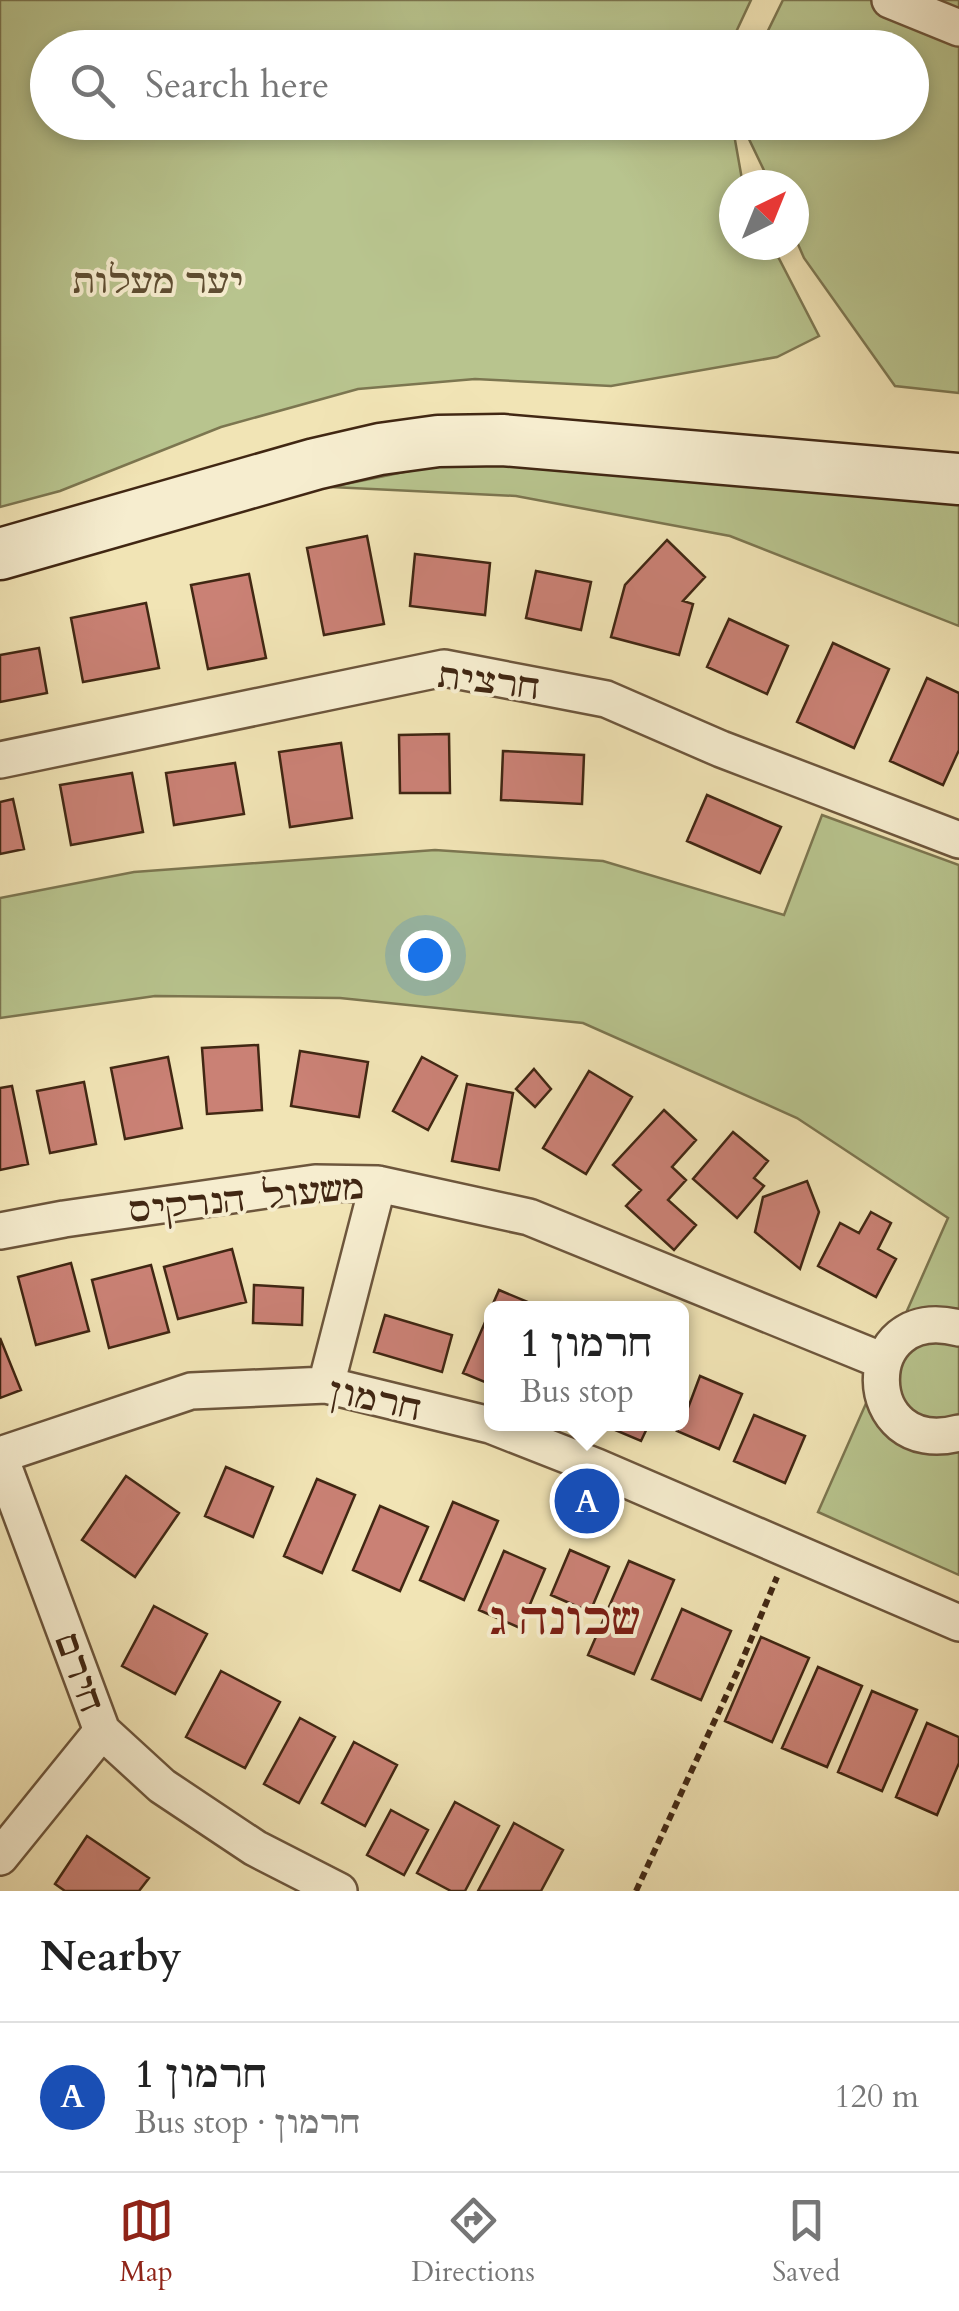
<!DOCTYPE html>
<html lang="en">
<head>
<meta charset="utf-8">
<style>
  body { margin:0; font-family:Cardo,"Frank Ruhl Libre",serif; background:#f6f6f6; color:#222 }
  .compass { position:absolute; left:719px; top:170px; width:90px; height:90px; border-radius:50%; background:#fff; box-shadow:0 5px 15px #0003; rotate:43deg }
  .you { position:absolute; left:425px; top:955px; width:35px; height:35px; margin:-25px; border:8px solid #fff; border-radius:50%; background:#1a73e8; box-shadow:0 0 0 15px #1a73e833 }
  .badge { display:grid; place-items:center; width:65px; height:65px; border-radius:50%; background:#8f2418; color:#fff; font-size:32px; font-weight:700 }
  .pin { position:absolute; translate:-50% -50%; border:5px solid #fff; box-shadow:0 2px 10px #0006 }
  .popup { position:absolute; left:484px; top:1301px; width:205px; height:130px; box-sizing:border-box; display:grid; place-content:center; border-radius:15px; background:#fff; filter:drop-shadow(0 2px 8px #0005); font-size:32px; white-space:nowrap; color:#767676 }
  .popup b { font-size:38px; color:#222 }
  .popup::after { content:''; position:absolute; left:50%; top:100%; margin-left:-20px; border:20px solid transparent; border-top-color:#fff }
  .list { margin:0; padding:0; list-style:none }
  h2 { display:flex; justify-content:space-between; align-items:center; height:130px; margin:0; padding:0 40px; font-size:42px }
  h2 small { font-size:32px; font-weight:400; color:#767676 }
  .list li { display:grid; grid-template-columns:65px 1fr auto; gap:30px; align-items:center; box-sizing:border-box; height:150px; padding:0 40px; border-top:2px solid #e0e0e0 }
  .list b { display:block; font-size:38px; white-space:nowrap }
  .list p { margin:0; font-size:32px; white-space:nowrap; color:#767676 }
  .list em { font-size:32px; font-style:normal; color:#767676 }
  .icon { flex:none; width:55px; height:55px; fill:none; stroke:currentColor; stroke-width:2; stroke-linecap:round; stroke-linejoin:round }
  .map { position:relative; flex:none; width:959px; height:1891px; overflow:hidden }
  .search { position:absolute; background:#fff; box-shadow:0 5px 15px #0003; left:30px; right:30px; top:30px; height:110px; display:flex; align-items:center; gap:25px; box-sizing:border-box; padding:0 35px; border-radius:55px; color:#767676; font-size:38px }
  .sheet { height:280px; background:#fff }
  nav { display:flex; justify-content:space-around; align-items:center; box-sizing:border-box; height:140px; border-top:2px solid #e0e0e0; background:#fff; font-size:28px; color:#767676 }
  nav a { display:grid; justify-items:center; gap:5px }
  nav .on { color:#8f2418 }
  .map>svg:first-child { display:block }
  .green { fill:#b8c48e; stroke:#7c7650; stroke-width:2.5 }
  .building { fill:#ca8175; stroke:#412713; stroke-width:2.5 }
  .lines { fill:none; stroke-linecap:round; stroke-linejoin:round }
  .minor-casing { stroke:#6d563c; stroke-width:40 }
  .secondary-casing { stroke:#412713; stroke-width:55 }
  .path { stroke:#412713; stroke-width:6; stroke-dasharray:8 5; stroke-linecap:butt }
  .minor { stroke:#f6edcf; stroke-width:35 }
  .secondary { stroke:#f6edcf; stroke-width:50 }
  .labels { text-anchor:middle; stroke-width:8; stroke-linejoin:round; paint-order:stroke }
  .park-label { font-size:35px; font-style:italic; fill:#5f4e32; stroke:#f6edcf }
  .street-label { font-size:35px; fill:#412713; stroke:#f6edcf }
  .district-label { font-size:45px; font-weight:bold; fill:#7a1f14; stroke:#f6edcf }
</style>
</head>
<body>
<div class="map">
<svg width="959" height="1891" viewBox="0 0 959 1891">
  <rect width="100%" height="100%" fill="#f1e4b5"/>
  <filter id="stains"><feTurbulence type="fractalNoise" baseFrequency=".002" numOctaves="4"/><feColorMatrix values="0 0 0 0 .2 0 0 0 0 .09 0 0 0 0 .02 0 0 0 .5 -.17"/></filter>
  <radialGradient id="worn" r=".72"><stop offset=".6" stop-color="#630" stop-opacity="0"/><stop offset="1" stop-color="#630" stop-opacity=".3"/></radialGradient>
  <path class="green" d="M0,0H751L729,47L48,48V122L732,123L743,185H734V245H772L819,336L777,357L611,386L475,379L358,389L221,427L60,491L0,507Z
    M783,0H959V393L895,386L804,258L794,235V185H771L748,137L750,123L912,122V48L760,47Z
    M472,458L959,494V626L730,536L516,496L331,487Z
    M822,815L959,865V1575L818,1512L948,1218L797,1118L583,1023L340,998L155,996L0,1018V898L134,872L435,850L603,861L784,915Z"/>
  <path class="building" d="M367,536L384,624L324,635L307,548Z
    M667,540L705,577L683,601L693,604L679,655L611,637L625,585Z
    M415,554L490,563L485,615L410,606Z
    M536,571L591,582L581,630L526,618Z
    M249,574L266,658L208,669L191,585Z
    M146,603L159,668L83,682L71,618Z
    M729,619L788,646L767,694L707,667Z
    M833,643L889,669L854,748L797,722Z
    M39,648L47,693L0,702V655Z
    M927,678L959,693V750L943,785L890,761Z
    M449,734L450,793H400L399,735Z
    M341,743L352,818L290,827L279,752Z
    M503,751L584,755L582,804L501,800Z
    M235,763L244,814L174,825L166,773Z
    M132,773L143,832L71,845L60,785Z
    M707,795L781,827L760,873L687,841Z
    M13,799L24,849L0,854V802Z
    M258,1045L262,1110L207,1114L202,1048Z
    M300,1051L368,1062L359,1117L291,1106Z
    M168,1057L182,1128L125,1139L111,1068Z
    M422,1057L457,1076L428,1130L393,1111Z
    M534,1069L551,1089L535,1107L516,1089Z
    M589,1071L632,1097L586,1174L543,1148Z
    M84,1082L96,1144L50,1153L37,1091Z
    M467,1084L513,1093L499,1170L452,1161Z
    M12,1086L28,1164L0,1170V1088Z
    M664,1110L696,1140L672,1167L686,1180L668,1200L696,1225L674,1250L626,1206L641,1190L613,1165Z
    M733,1132L768,1161L754,1178L764,1186L737,1218L693,1179Z
    M807,1181L819,1212L800,1269L755,1232L763,1197Z
    M871,1212L891,1223L878,1249L896,1259L876,1297L818,1266L840,1223L859,1233Z
    M232,1249L246,1302L178,1319L164,1267Z
    M71,1263L89,1331L36,1345L18,1277Z
    M151,1265L169,1332L109,1348L92,1280Z
    M254,1285L303,1288L302,1325L253,1323Z
    M499,1290L542,1308H492V1385L463,1373Z
    M385,1315L452,1335L442,1372L374,1352Z
    M0,1338L21,1390L0,1398Z
    M700,1376L742,1394L719,1449L677,1431L682,1424Z
    M754,1415L805,1436L785,1483L734,1461Z
    M601,1424H649L641,1441Z
    M226,1467L273,1487L253,1537L205,1516Z
    M126,1476L179,1513L135,1577L82,1540Z
    M317,1479L355,1495L322,1573L284,1556Z
    M453,1502L498,1521L464,1600L420,1580Z
    M380,1506L428,1527L400,1591L353,1570Z
    M570,1550L609,1567L590,1612L551,1595Z
    M504,1551L545,1569L520,1628L479,1610Z
    M629,1561L674,1580L634,1674L588,1655Z
    M154,1606L207,1634L175,1694L122,1666Z
    M682,1609L731,1631L701,1700L652,1679Z
    M761,1637L809,1658L772,1742L725,1721Z
    M818,1667L862,1686L827,1767L782,1748Z
    M221,1671L280,1702L245,1768L186,1737Z
    M872,1691L917,1710L882,1791L838,1772Z
    M300,1718L335,1737L299,1803L264,1784Z
    M927,1723L959,1737V1763L937,1815L896,1797Z
    M354,1742L397,1765L365,1826L322,1803Z
    M455,1802L499,1826L465,1891H451L417,1873Z
    M391,1810L428,1830L404,1875L367,1855Z
    M514,1823L563,1850L541,1891H478Z
    M87,1836L149,1878L139,1891H65L55,1884Z"/>
  <g class="lines">
    <g class="minor-casing">
      <path id="minor" d="M890,0L959,28
        M0,760L444,668L606,699L721,749L959,840
        M0,1231L64,1219L315,1183L378,1184L529,1217L883,1361
        M959,1328C854,1301 857,1460 959,1433
        M326,1385L378,1184
        M0,1455L191,1391L326,1385L490,1425L597,1467L959,1623
        M0,1457L102,1731L162,1786L255,1848L339,1891
        M0,1857L102,1731"/>
    </g>
    <g class="secondary-casing">
      <path id="secondary" d="M0,554L315,464L380,449L438,441L502,440L959,479"/>
    </g>
    <path class="path" d="M636,1891L739,1668L777,1577"/>
    <use href="#minor" class="minor"/>
    <use href="#secondary" class="secondary"/>
  </g>
  <g class="labels">
    <g class="park-label">
      <text x="158" y="293">יער מעלות</text>
    </g>
    <g class="street-label">
      <text transform="translate(489 681) rotate(7)" y="12">חרצית</text>
      <text transform="translate(247 1198) rotate(-6)" y="12">משעול הנרקיס</text>
      <text transform="translate(375 1399) rotate(12)" y="12">חרמון</text>
      <text transform="translate(80 1673) rotate(70)" y="12">חירם</text>
    </g>
    <g class="district-label">
      <text x="565" y="1634">שכונה ג</text>
    </g>
  </g>
  <rect width="100%" height="100%" filter="url(#stains)"/>
  <rect width="100%" height="100%" fill="url(#worn)"/>
</svg>
<svg class="compass" viewBox="-18 -18 36 36"><path d="M0-13l5 13h-10z" fill="#e53935"/><path d="M0 13l5-13h-10z" fill="#767676"/></svg>
<div class="you"></div>
<div class="pin badge" style="left:587px;top:1501px;background:#1a4fb4">A</div>
<div class="popup"><b>חרמון 1</b>Bus stop</div>
<div class="search"><svg class="icon" aria-label="search" viewBox="0 0 24 24"><circle cx="10" cy="10" r="6"/><path d="M15 15l6 6"/></svg>Search here</div>
</div>
<section class="sheet">
<h2>Nearby<small></small></h2>
<ul class="list">
<li><span class="badge" style="background:#1a4fb4">A</span><div><b>חרמון 1</b><p>Bus stop · חרמון</p></div><em>120 m</em></li>
</ul>
</section>
<nav>
<a class="on"><svg class="icon" aria-label="map" viewBox="0 0 24 24"><path d="M3 6l6-2 6 2 6-2v14l-6 2-6-2-6 2zM9 4v14M15 6v14"/></svg>Map</a>
<a><svg class="icon" aria-label="directions" viewBox="0 0 24 24"><path d="M12 3l9 9-9 9-9-9zM9 14v-3h6M13 9l2 2-2 2"/></svg>Directions</a>
<a><svg class="icon" aria-label="saved" viewBox="0 0 24 24"><path d="M7 4h10v16l-5-4-5 4z"/></svg>Saved</a>
</nav>
</body>
</html>
